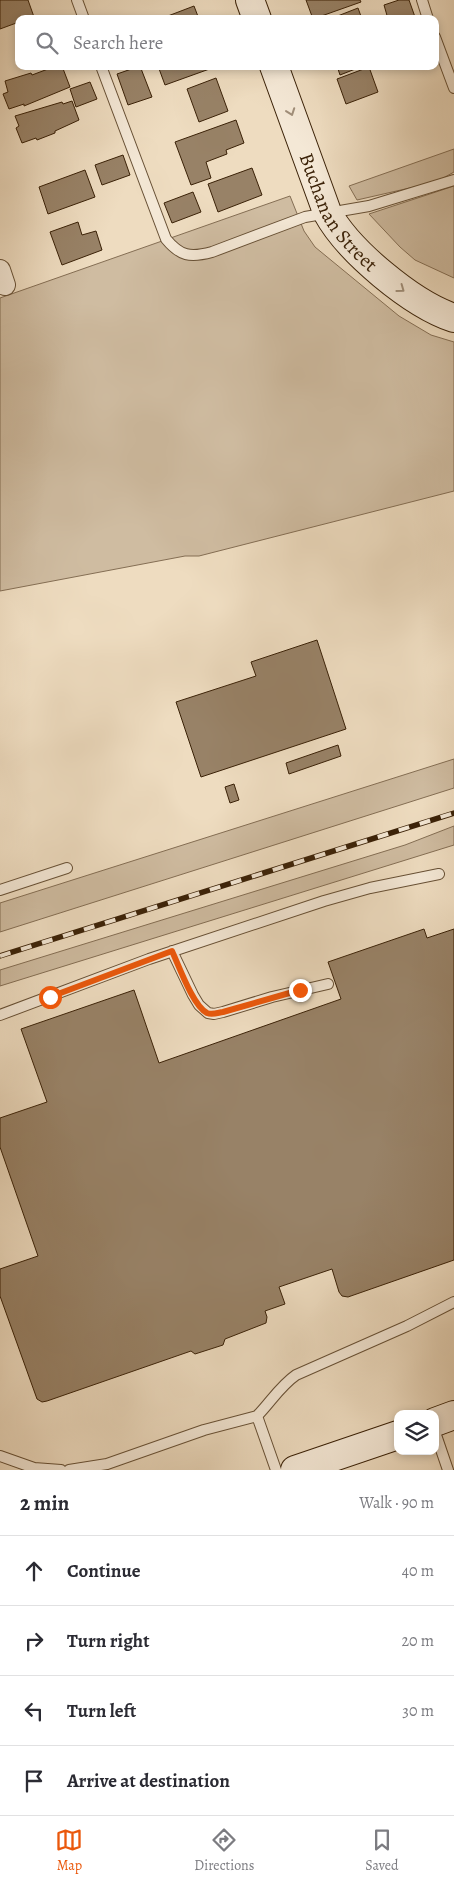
<!DOCTYPE html>
<html lang="en">
<head>
<meta charset="utf-8">
<style>
  body { margin:0; font-family:Alegreya,serif; background:#f7f7f7; color:#2b2b33 }
  .controls { position:absolute; right:15px; bottom:15px; display:grid; overflow:hidden; border-radius:10px; box-shadow:0 2px 8px #0003 }
  .controls button { width:45px; height:45px; display:grid; place-items:center; padding:0; border:0; border-bottom:1px solid #e1e1e2; background:#fff; color:#2b2b33; font:25px sans-serif }
  .stop { position:absolute; width:15px; height:15px; margin:-11px; border:4px solid #ea580c; border-radius:50%; background:#fff }
  .stop.end { background:#ea580c; border-color:#fff; box-shadow:0 1px 5px #0008 }
  .list { margin:0; padding:0; list-style:none }
  h2 { display:flex; justify-content:space-between; align-items:center; height:65px; margin:0; padding:0 20px; font-size:21px }
  h2 small { font-size:16px; font-weight:400; color:#7c7c81 }
  .list li { display:grid; grid-template-columns:32px 1fr auto; gap:15px; align-items:center; box-sizing:border-box; height:70px; padding:0 20px; border-top:1px solid #e1e1e2 }
  .list b { display:block; font-size:19px; white-space:nowrap }
  .list em { font-size:16px; font-style:normal; color:#7c7c81 }
  .icon { flex:none; width:28px; height:28px; fill:none; stroke:currentColor; stroke-width:2; stroke-linecap:round; stroke-linejoin:round }
  .map { position:relative; flex:none; width:454px; height:1470px; overflow:hidden }
  .search { position:absolute; background:#fff; box-shadow:0 2px 8px #0003; left:15px; right:15px; top:15px; height:55px; display:flex; align-items:center; gap:12px; box-sizing:border-box; padding:0 18px; border-radius:10px; color:#7c7c81; font-size:19px }
  .sheet { height:345px; background:#fff }
  nav { display:flex; justify-content:space-around; align-items:center; box-sizing:border-box; height:70px; border-top:1px solid #e1e1e2; background:#fff; font-size:14px; color:#7c7c81 }
  nav a { display:grid; justify-items:center; gap:2px }
  nav .on { color:#ea580c }
  .map>svg:first-child { display:block }
  .green { fill:#cfbca1; stroke:#846e54 }
  .building { fill:#988267; stroke:#3a2107 }
  .lines { fill:none; stroke-linecap:round; stroke-linejoin:round }
  .lane-casing { stroke:#675035; stroke-width:12 }
  .street-casing { stroke:#675035; stroke-width:22 }
  .secondary-casing { stroke:#3a2107; stroke-width:30 }
  .lane { stroke:#f4e8d6; stroke-width:10 }
  .street { stroke:#f4e8d6; stroke-width:20 }
  .secondary { stroke:#f4e8d6; stroke-width:28 }
  .rail-casing { stroke:#3a2107; stroke-width:5.5 }
  .rail { stroke:#f4e8d6; stroke-width:4; stroke-dasharray:11; stroke-linecap:butt }
  .oneway { stroke:#a08e79 }
  .route { stroke:#ea580c; stroke-width:6 }
  .labels { text-anchor:middle; stroke-width:4; stroke-linejoin:round; paint-order:stroke }
  .street-label { font-size:20px; fill:#3a2107; stroke:#f4e8d6 }
</style>
</head>
<body>
<div class="map">
<svg width="454" height="1470" viewBox="0 0 454 1470">
  <rect width="100%" height="100%" fill="#eedcc0"/>
  <filter id="stains"><feTurbulence type="fractalNoise" baseFrequency=".004" numOctaves="4"/><feColorMatrix values="0 0 0 0 .2 0 0 0 0 .09 0 0 0 0 .02 0 0 0 .5 -.17"/></filter>
  <radialGradient id="worn" r=".72"><stop offset=".6" stop-color="#630" stop-opacity="0"/><stop offset="1" stop-color="#630" stop-opacity=".3"/></radialGradient>
  <path class="green" d="M454,149V172L436,182L357,200L349,186Z
    M454,186V278L415,260L400,247L369,214Z
    M290,196L304,231L315,247L399,316L431,335L454,342V491L199,556H185L0,591V298Z
    M454,759V788L0,932V903Z
    M454,826V845L0,986V970L405,845Z"/>
  <path class="building" d="M0,0H28L34,17L29,19H19V22L0,29Z
    M306,0H360L361,2L313,19Z
    M399,0H409L415,17L388,19L384,5Z
    M194,6L199,19H160Z
    M358,8L362,19H330Z
    M56,66H62L70,87L24,106V104L9,109L3,94L8,92L5,81L31,73L32,75Z
    M140,66L152,97L128,105L117,74Z
    M158,66H214L215,67L165,85Z
    M337,66H363L340,75Z
    M369,67L378,92L346,104L337,79Z
    M216,78L228,111L199,122L187,89Z
    M90,82L97,99L76,107L70,89Z
    M72,101L79,120L55,131V133L37,140L36,138L22,143L16,128L19,126L15,116L62,102L63,104Z
    M236,120L244,143L226,150L227,154L206,162L211,178L191,185L175,142Z
    M123,155L130,175L102,185L95,165Z
    M252,168L262,195L218,212L208,184Z
    M85,170L95,197L48,214L39,187Z
    M193,192L201,212L172,223L164,203Z
    M78,222L82,235L96,231L102,250L62,265L50,232Z
    M317,640L346,729L201,777L176,702L256,676L251,662Z
    M338,745L341,756L289,774L286,763Z
    M234,784L239,800L230,803L225,787Z
    M424,929L427,938L454,929V1260L348,1297L342,1296L339,1292L332,1269L279,1287L285,1304L265,1311L267,1317L266,1323L225,1339L223,1345L195,1354L191,1351L47,1401L42,1402L37,1399L0,1296V1269L38,1256L0,1147V1118L47,1102L21,1029L134,990L159,1063L341,999L328,962Z"/>
  <g class="lines">
    <g class="lane-casing">
      <path id="lane" d="M77,0L84,19
        M422,0L428,19
        M435,37L454,88
        M101,66L166,239C180,256 190,258 212,252L305,217L369,206L454,180
        M0,890L67,868
        M172,951L193,995L199,1005L208,1013L214,1014L223,1012L272,997L328,984
        M0,1015L149,959L324,901L370,888L439,874
        M435,1432L448,1470
        M0,1456L34,1468L61,1470
        M69,1470L107,1464L204,1430L257,1416
        M276,1470L257,1416C270,1403 280,1386 296,1375L407,1326L454,1302"/>
    </g>
    <g class="street-casing">
      <path id="street" d="M0,270L5,285"/>
    </g>
    <g class="secondary-casing">
      <g id="secondary">
        <path d="M250,0L257,19"/>
        <path id="s1" d="M274,66L327,212C348,251 412,304 454,318"/>
        <path d="M435,1422L454,1415"/>
        <path d="M295,1470L398,1435"/>
      </g>
    </g>
    <use href="#lane" class="lane"/>
    <use href="#street" class="street"/>
    <use href="#secondary" class="secondary"/>
    <g class="rail-casing">
      <path id="rail" d="M0,956L454,813"/>
    </g>
    <use href="#rail" class="rail"/>
  </g>
  <defs><path id="oneway-chevron" d="M-2-3.5L2.5 0L-2 3.5" fill="none" stroke-width="1.6" stroke-linecap="round" stroke-linejoin="round" transform="scale(1.25)"/></defs>
  <g class="oneway">
    <use href="#oneway-chevron" transform="translate(291 112) rotate(70)"/>
    <use href="#oneway-chevron" transform="translate(401 289) rotate(36)"/>
  </g>
  <g class="lines">
    <path class="route" d="M50,997L172,951C179,966 193,1006 207,1013C212,1015 217,1013 223,1012L300,990"/>
  </g>
  <g class="labels">
    <g class="street-label">
      <text dy="7" stroke="none"><textPath href="#s1" startOffset="161">Buchanan Street</textPath></text>
    </g>
  </g>
  <rect width="100%" height="100%" filter="url(#stains)"/>
  <rect width="100%" height="100%" fill="url(#worn)"/>
</svg>
<div class="controls">
<button><svg class="icon" aria-label="layers" viewBox="0 0 24 24"><path d="M12 4l9 5-9 5-9-5zM3 14l9 5 9-5"/></svg></button>
</div>
<div class="stop" style="left:50px;top:997px"></div>
<div class="stop end" style="left:300px;top:990px"></div>
<div class="search"><svg class="icon" aria-label="search" viewBox="0 0 24 24"><circle cx="10" cy="10" r="6"/><path d="M15 15l6 6"/></svg>Search here</div>
</div>
<section class="sheet">
<h2>2 min<small>Walk · 90 m</small></h2>
<ul class="list">
<li><svg class="icon" aria-label="ahead" viewBox="0 0 24 24"><path d="M12 20V5M6 11l6-6 6 6"/></svg><div><b>Continue</b></div><em>40 m</em></li>
<li><svg class="icon" aria-label="right" viewBox="0 0 24 24"><path d="M7 20v-9h11M14 6l5 5-5 5"/></svg><div><b>Turn right</b></div><em>20 m</em></li>
<li><svg class="icon" aria-label="left" viewBox="0 0 24 24"><path d="M17 20v-9H6M10 6l-5 5 5 5"/></svg><div><b>Turn left</b></div><em>30 m</em></li>
<li><svg class="icon" aria-label="arrive" viewBox="0 0 24 24"><path d="M6 21V4h12l-3 4 3 4H6"/></svg><div><b>Arrive at destination</b></div></li>
</ul>
</section>
<nav>
<a class="on"><svg class="icon" aria-label="map" viewBox="0 0 24 24"><path d="M3 6l6-2 6 2 6-2v14l-6 2-6-2-6 2zM9 4v14M15 6v14"/></svg>Map</a>
<a><svg class="icon" aria-label="directions" viewBox="0 0 24 24"><path d="M12 3l9 9-9 9-9-9zM9 14v-3h6M13 9l2 2-2 2"/></svg>Directions</a>
<a><svg class="icon" aria-label="saved" viewBox="0 0 24 24"><path d="M7 4h10v16l-5-4-5 4z"/></svg>Saved</a>
</nav>
</body>
</html>
